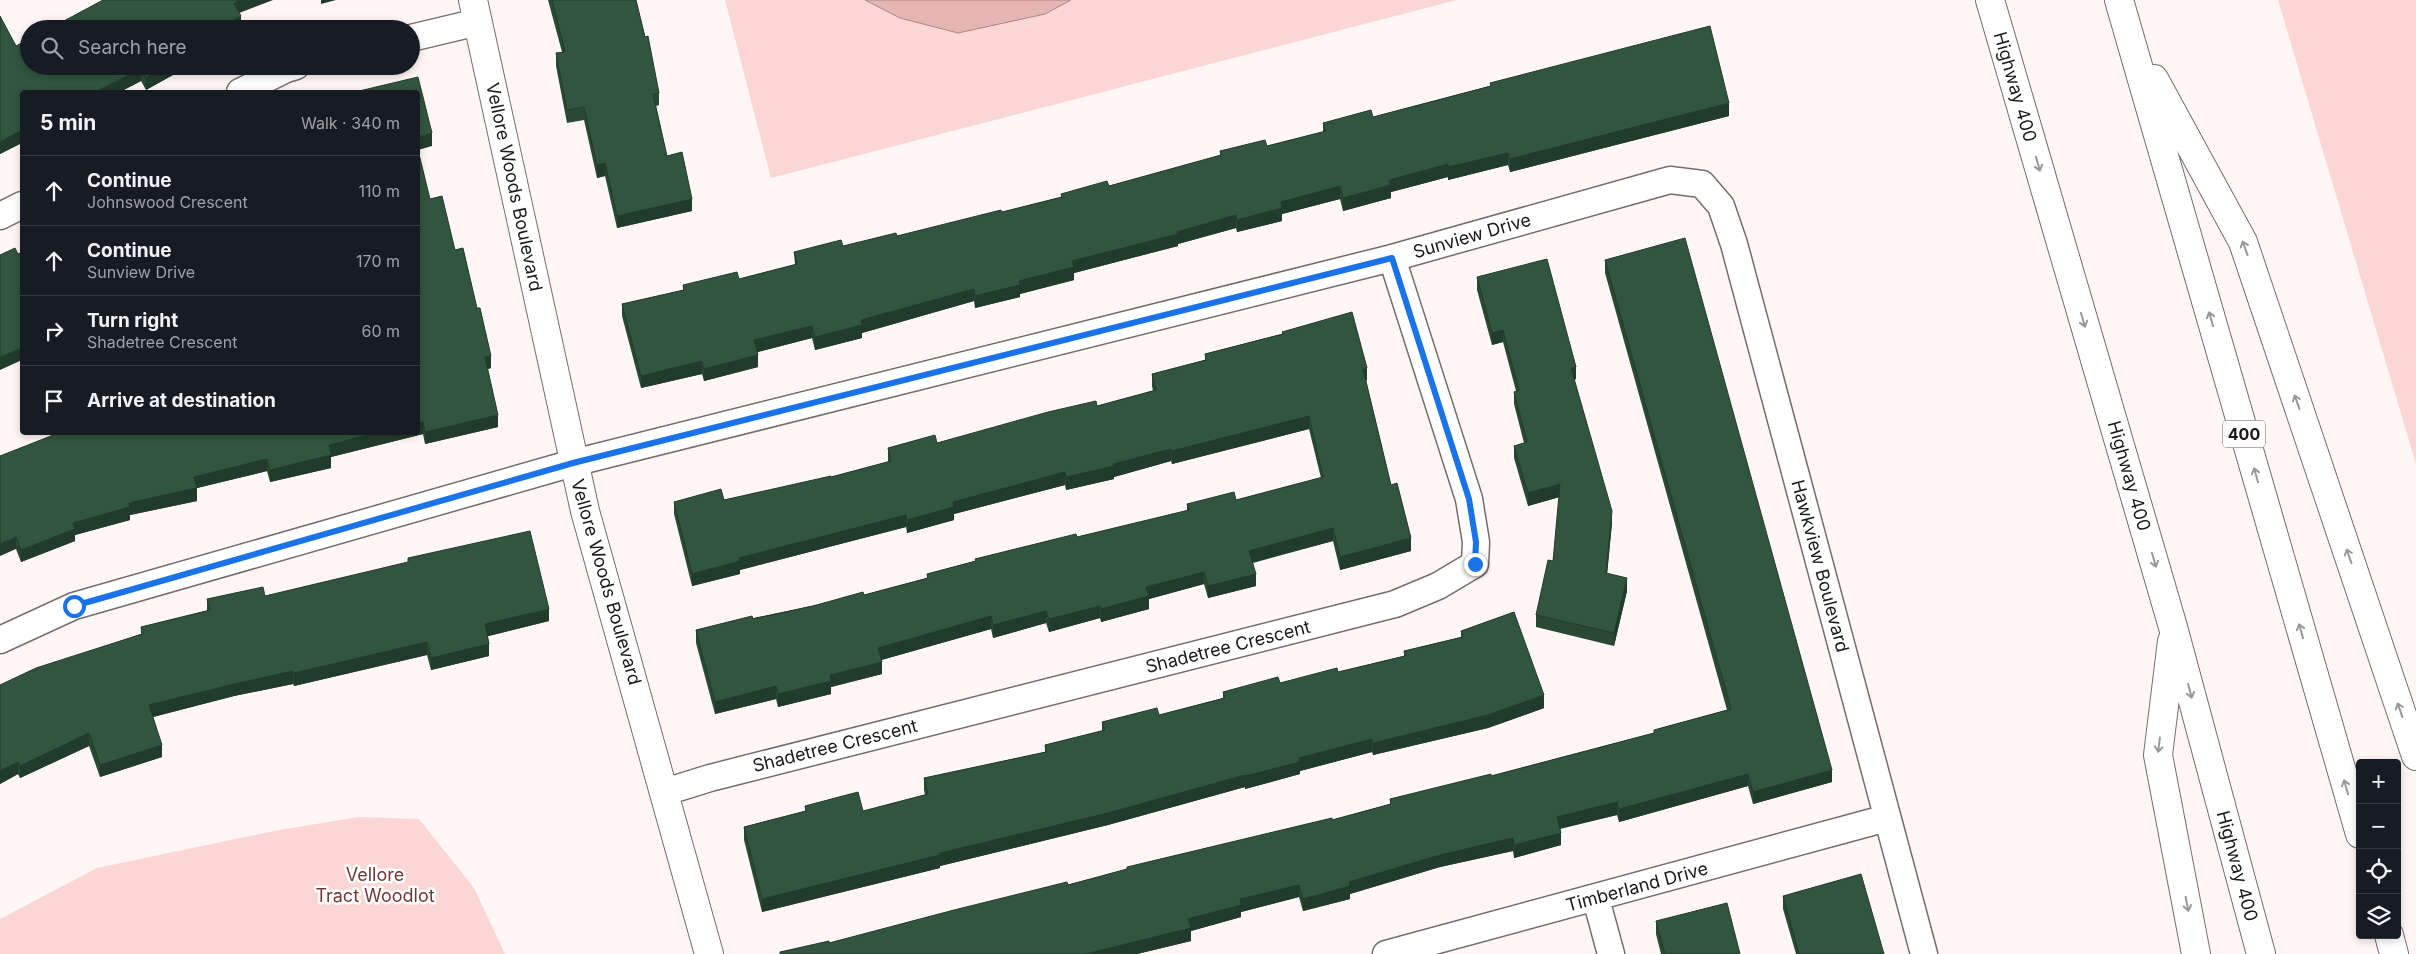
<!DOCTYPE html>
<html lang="en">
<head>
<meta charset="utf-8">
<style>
  body { margin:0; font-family:Inter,sans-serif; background:#20242c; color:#f1f3f6 }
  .controls { position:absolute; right:15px; bottom:15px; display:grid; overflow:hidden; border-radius:5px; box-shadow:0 2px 8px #0003 }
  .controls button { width:45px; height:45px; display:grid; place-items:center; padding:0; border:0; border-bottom:1px solid #363941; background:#171b24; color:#f1f3f6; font:25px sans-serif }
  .stop { position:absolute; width:15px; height:15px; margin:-11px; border:4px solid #1a73e8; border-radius:50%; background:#fff }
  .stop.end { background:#1a73e8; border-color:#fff; box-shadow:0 1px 5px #0008 }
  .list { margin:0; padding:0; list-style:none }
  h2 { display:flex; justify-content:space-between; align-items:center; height:65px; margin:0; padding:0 20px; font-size:21px }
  h2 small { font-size:16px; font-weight:400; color:#9ea1a6 }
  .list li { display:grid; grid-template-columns:32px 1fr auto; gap:15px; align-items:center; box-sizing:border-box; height:70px; padding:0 20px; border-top:1px solid #363941 }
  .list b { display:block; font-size:19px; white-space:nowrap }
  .list p { margin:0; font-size:16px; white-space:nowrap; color:#9ea1a6 }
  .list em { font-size:16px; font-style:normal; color:#9ea1a6 }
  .icon { flex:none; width:28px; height:28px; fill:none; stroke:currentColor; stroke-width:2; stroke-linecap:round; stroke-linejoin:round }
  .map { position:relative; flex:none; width:2416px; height:954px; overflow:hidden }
  .search { position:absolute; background:#171b24; box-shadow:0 2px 8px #0003; left:20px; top:20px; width:400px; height:55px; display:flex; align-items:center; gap:12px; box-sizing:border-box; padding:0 18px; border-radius:28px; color:#9ea1a6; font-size:19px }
  .panel { position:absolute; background:#171b24; box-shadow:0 2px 8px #0003; left:20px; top:90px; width:400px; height:345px; border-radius:5px }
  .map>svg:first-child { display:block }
  .green { fill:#fcd6d4 }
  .water { fill:#e5b5b3; stroke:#a98684 }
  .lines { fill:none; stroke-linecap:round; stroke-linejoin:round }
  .minor-casing { stroke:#766c6b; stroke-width:29 }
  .tertiary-casing { stroke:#766c6b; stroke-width:30 }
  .motorway-casing { stroke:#766c6b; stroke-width:30 }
  .minor { stroke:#fff; stroke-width:26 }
  .tertiary { stroke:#fff; stroke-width:28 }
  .motorway { stroke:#fff; stroke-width:28 }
  .wall { fill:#2a4935 }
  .shaded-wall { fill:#223c2b }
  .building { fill:#31553e; stroke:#223c2b }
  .oneway { stroke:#999797 }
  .route { stroke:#1a73e8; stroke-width:6 }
  .labels { text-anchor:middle; stroke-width:5; stroke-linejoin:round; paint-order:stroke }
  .shield { fill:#fff; stroke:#605d5d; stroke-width:1 }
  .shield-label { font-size:16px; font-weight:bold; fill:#1c1818 }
  .street-label { font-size:18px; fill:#1c1818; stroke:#fff }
  .park-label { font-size:18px; fill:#733636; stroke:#fff }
</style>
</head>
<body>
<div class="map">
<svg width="2416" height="954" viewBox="0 0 2416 954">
  <rect width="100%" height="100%" fill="#fff6f5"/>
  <path class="green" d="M725,0H865L900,18L1045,14L1071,0H1457L771,178Z
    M2278,0H2416V464Z
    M359,817L419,819L474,888L505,954H0V919L97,868L279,830Z"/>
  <path class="water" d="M865,0H1071L1045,14L958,33L900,18Z"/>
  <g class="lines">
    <g class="minor-casing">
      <path id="minor" d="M411,38L478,22
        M240,92L286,69L296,66
        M0,216L22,205
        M0,640L74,606L573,463L1392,258L1670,180L1702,184L1721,206L1734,244L1924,954
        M665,792L710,778L1395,604L1438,586L1475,564L1476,542L1469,499L1392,258
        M1596,899L1611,954
        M1386,954L1887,818"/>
    </g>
    <g class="tertiary-casing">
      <path id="tertiary" d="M473,0L585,511L709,954"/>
    </g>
    <g class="motorway-casing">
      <path id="motorway" d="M1990,0L2173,627L2261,954
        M2119,0L2360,834
        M2154,79L2243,242L2416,756
        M2172,641L2158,755L2196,954
        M2389,935L2394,954"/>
    </g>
    <use href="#minor" class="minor"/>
    <use href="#tertiary" class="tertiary"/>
    <use href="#motorway" class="motorway"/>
  </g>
  <path class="wall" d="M548,0H636L659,93V105L656,106L667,156L692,211L617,228L605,176L597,178L584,120L567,123L556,66V53L562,52Z
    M0,16L16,46L189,66L146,90L141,81L0,154Z
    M1490,83L1729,116L1510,172L1508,165L1448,180V177L1391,192V198L1343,211L1340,199L1282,214V221L1237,232L1236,228L1178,244V246L1074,273V280L1020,294V297L975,308L974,301L862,333V338L815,350L812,338L757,352L758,367L704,381L702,374L641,388L622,316V304L683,290V285L739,279L795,265L794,252L843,246L897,236L1002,212L1061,197V194L1109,186L1220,156V151L1267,146L1323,132V123L1373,117L1490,86Z
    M430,199L455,250L491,368L487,369L498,427L425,444L423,434L331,457V468L270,482L267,471L197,488V501L130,515V520L75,535V541L21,562L16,549L0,456L418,432Z
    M1605,260L1832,782L1753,804L1748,786L1619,822L1617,815L1560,829L1561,845L1514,858L1513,851L1440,867L1350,894V899L1303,911L1299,897L1241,912V917L1191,931V941L1137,954H780V952L829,943L1332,820L1390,804V799L1491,776L1654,733V730L1727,710L1605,273Z
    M1477,277L1576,379L1574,380L1612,523L1607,573L1627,591L1614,646L1536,627V615L1553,561L1559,497L1528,506L1514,458V446L1524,443L1514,404V392L1516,391L1503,342L1492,345L1477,290Z
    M1282,332L1367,380L1366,381L1391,485L1411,551L1340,570L1333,541L1253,563L1256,586L1208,598L1204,584L1149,599V609L1101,622L1100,618L1049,632L1046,623L993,638L991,629L881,660L882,674L831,687V694L778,707L776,699L715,714L696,643V630L864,595L927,578V574L975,561V559L1077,537L1187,511V504L1236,500L1321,478L1309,429L1172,464L1171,461L1114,477V479L1066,490L1065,485L954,514V520L907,533L906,527L740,570V574L692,586L674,514V502L724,500L831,477L888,462V448L937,443L1097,406L1153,391L1152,386V374L1205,360V354L1282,334Z
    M408,558L549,621L488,636L489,656L431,670L427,655L294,686L293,684L234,696L153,717L162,757L100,777L89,746L20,778L18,774L0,784V685L141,634V627L207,611V599L265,596L408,563Z
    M1461,631L1544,708L1488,728L1373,755L1372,752L1300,771V774L1245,789V787L1108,825L940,866V868L762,912L744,840V827L805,811V806L863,811L925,795L924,790V778L1045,752V745L1102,731V722L1159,715L1223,698V692L1280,683L1338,672L1404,656V651L1461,637Z
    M1783,896L1884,954H1796L1783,909Z
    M1656,921L1740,954H1661L1656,934Z"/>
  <path class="shaded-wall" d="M241,0H273L234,15V3Z
    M321,0H336L321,4Z
    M241,16V28L240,29H216Z
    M167,66H189L146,90V78Z
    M141,69V81L120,92H95Z
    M1729,103V116L1510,172V159Z
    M22,130V143L0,154V142Z
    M432,133V146L418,150V137Z
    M1508,153V165L1448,180V167Z
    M605,163V176L597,178V165Z
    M1448,164V177L1391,192V198L1343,211V198L1389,180Z
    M1340,186V199L1282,214V221L1237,232V220L1281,202Z
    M692,199V211L617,228V216Z
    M1236,215V228L1178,244V246L1074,273V280L1020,294V297L975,308V296L1019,281L1072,261Z
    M974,289V301L862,333V338L815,350V337L861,320Z
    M812,326V338L754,353V340Z
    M1503,330V342L1492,345V333Z
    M22,348V360L0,370V357Z
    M758,355V367L704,381V369Z
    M491,356V368L485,370V357Z
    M702,361V374L641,388V376Z
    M1576,367V379L1571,381V368Z
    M1367,368V380L1363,381V369Z
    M498,415V427L425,444V432Z
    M1309,416V429L1172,464V451Z
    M423,422V434L331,457V468L270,482V470L329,445L379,432H418V423Z
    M1171,449V461L1114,477V479L1066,490V477Z
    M267,459V471L197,488V501L130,515V520L75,535V541L21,562V550L73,523L129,503L194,477Z
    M1065,472V485L954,514V520L907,533V520L953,502Z
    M1560,484V497L1528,506V493Z
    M1612,511V523L1606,586V573Z
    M906,515V527L740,570V574L692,586V574L739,558Z
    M1333,528V541L1249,563V551Z
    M16,537V549L0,556V544Z
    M1411,538V551L1340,570V557Z
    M1204,572V584L1149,599V609L1101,622V609L1146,587Z
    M1256,574V586L1208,598V586Z
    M1627,578V591L1614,646V633Z
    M1100,606V618L1049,632V619Z
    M549,609V621L485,637V624Z
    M1046,611V623L993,638V625Z
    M991,616V629L878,661V648Z
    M427,642V655L294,686V673Z
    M489,644V656L431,670V658Z
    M882,662V674L831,687V694L778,707V694L830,675Z
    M293,671V684L234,696L149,718V705L234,684Z
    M776,686V699L715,714V702Z
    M1544,695V708L1488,728L1373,755V743Z
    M89,733V746L20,778V766Z
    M1372,739V752L1300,771V774L1245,789V776L1299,758Z
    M162,745V757L100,777V765Z
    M18,762V774L0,784V771Z
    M1832,770V782L1753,804V792Z
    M1748,774V786L1619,822V809Z
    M1245,775V787L1108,825L940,866V868L762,912V899Z
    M1617,802V815L1557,829V817Z
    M1561,833V845L1514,858V845Z
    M1513,838V851L1440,867L1350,894V899L1303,911V899L1349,882L1440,855Z
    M1299,885V897L1241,912V917L1191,931V941L1137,954H1086L1188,919L1240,899Z"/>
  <path class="building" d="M103,0H241L234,3L241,16L216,29H49Z
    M552,0H636L645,37L648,36L659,93L653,94L667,156L682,152L692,199L617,216L605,163L597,165L584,107L567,110L556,53L565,52Z
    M0,16L16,46L29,39V66H167L146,78L141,69L95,92H22V130L0,142Z
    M1710,26L1729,103L1510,159L1508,153L1448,167V164L1389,180L1391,185L1343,198L1340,186L1281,202L1282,208L1237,220L1236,215L1177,232L1178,234L1072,261L1074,267L1019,281L1020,285L975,296L974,289L861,320L862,325L815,337L812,326L754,340L758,355L704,369L702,361L641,376L622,304L684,290L683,285L737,272L739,279L797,264L794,252L841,240L843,246L896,233L897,236L1001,210L1002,212L1062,197L1061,194L1107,181L1109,186L1221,155L1220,151L1265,140L1267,146L1326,131L1323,123L1371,110L1373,117L1491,86L1490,83Z
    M418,77L432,133L418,137V92H355Z
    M418,150L430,199L442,196L455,250L463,248L477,308H480L491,356L485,357L498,415L425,432L423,422L418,423Z
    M1685,238L1832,770L1753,792L1748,774L1619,809L1617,802L1557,817L1561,833L1514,845L1513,838L1440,855L1349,882L1350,886L1303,899L1299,885L1240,899L1241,905L1188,919L1191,928L1086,954H780V952L829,941V943L954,910L1067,882L1068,885L1127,869V867L1332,818V820L1391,804L1390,799L1491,774V776L1654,733V730L1731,709L1605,260Z
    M15,248L18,254L22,252V348L0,357V255Z
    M1547,259L1576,367L1571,368L1612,511L1606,573L1627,578L1614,633L1536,615L1548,560L1553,561L1560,484L1528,493L1514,446L1527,442L1514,392L1519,390L1503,330L1492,333L1477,277Z
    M1352,312L1367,368L1363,369L1391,485L1397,483L1411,538L1340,557L1333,528L1249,551L1256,574L1208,586L1204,572L1146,587L1149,596L1101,609L1100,606L1049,619L1046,611L993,625L991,616L878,648L882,662L830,675L831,681L778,694L776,686L715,702L696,630L752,616L753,619L813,606L863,592L864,595L928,578L927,574L976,561L975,559L1076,534L1077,537L1189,510L1187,504L1234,492L1236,500L1323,477L1309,416L1172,451L1171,449L1113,464L1114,466L1066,477L1065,472L953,502L954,507L907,520L906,515L739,558L740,561L692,574L674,502L721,489L724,500L831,476V477L891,461L888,448L935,435L937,443L1048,412L1096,401L1097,406L1156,390L1152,374L1206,360L1205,354L1283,334L1282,332Z
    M61,432H379L329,445L331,455L270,470L267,459L194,477L197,488L129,503L130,507L73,523L75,529L21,550L16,537L0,544V456Z
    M530,531L549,609L485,624L489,644L431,658L427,642L294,673L293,671L234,684L149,705L162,745L100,765L89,733L20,766L18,762L0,771V685L36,668L142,634L141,627L210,610L207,599L263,587L265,596L408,562V558Z
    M1514,612L1544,695L1488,715L1373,743L1372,739L1299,758L1300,762L1245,776V775L1108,813L940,853V855L762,899L744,827L806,811L805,806L858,792L863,811L928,794L924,778L1046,752L1045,745L1105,730L1102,722L1157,708L1159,715L1225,698L1223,692L1278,677L1280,683L1337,668L1338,672L1405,656L1404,651L1463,637L1461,631Z
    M1861,874L1884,954H1799L1783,896Z
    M1727,903L1740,954H1665L1656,921Z"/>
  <defs><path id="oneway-shaft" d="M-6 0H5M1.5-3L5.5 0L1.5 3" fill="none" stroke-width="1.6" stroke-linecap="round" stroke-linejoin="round" transform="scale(1.25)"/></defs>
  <g class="oneway">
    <use href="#oneway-shaft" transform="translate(2038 164) rotate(74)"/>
    <use href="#oneway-shaft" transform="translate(2245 248) rotate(-110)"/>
    <use href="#oneway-shaft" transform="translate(2211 319) rotate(-106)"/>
    <use href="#oneway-shaft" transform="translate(2083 320) rotate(74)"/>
    <use href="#oneway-shaft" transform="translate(2297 402) rotate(-109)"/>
    <use href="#oneway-shaft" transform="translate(2256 475) rotate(-106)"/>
    <use href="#oneway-shaft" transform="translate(2349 556) rotate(-109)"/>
    <use href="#oneway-shaft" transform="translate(2154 560) rotate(74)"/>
    <use href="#oneway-shaft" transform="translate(2301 631) rotate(-106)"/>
    <use href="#oneway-shaft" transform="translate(2190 691) rotate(75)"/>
    <use href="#oneway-shaft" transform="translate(2400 710) rotate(-109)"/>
    <use href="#oneway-shaft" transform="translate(2159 745) rotate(97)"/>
    <use href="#oneway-shaft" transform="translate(2346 787) rotate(-106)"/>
    <use href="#oneway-shaft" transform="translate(2187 904) rotate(79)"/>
  </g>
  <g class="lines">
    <path class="route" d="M74,606L573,463L1392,258L1469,499L1476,542L1475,564"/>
  </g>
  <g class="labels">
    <rect class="shield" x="2223" y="420.5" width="42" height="27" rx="4"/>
    <g class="shield-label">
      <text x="2244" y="440">400</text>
    </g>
    <g class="street-label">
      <text transform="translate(2015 87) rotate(74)" y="6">Highway 400</text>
      <text transform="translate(514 187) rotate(78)" y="6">Vellore Woods Boulevard</text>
      <text transform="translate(1472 236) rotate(-16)" y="6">Sunview Drive</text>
      <text transform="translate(2129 476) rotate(74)" y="6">Highway 400</text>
      <text transform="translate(1820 566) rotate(75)" y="6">Hawkview Boulevard</text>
      <text transform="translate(606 582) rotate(74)" y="6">Vellore Woods Boulevard</text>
      <text transform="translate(1228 647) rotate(-14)" y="6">Shadetree Crescent</text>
      <text transform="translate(835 746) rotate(-14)" y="6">Shadetree Crescent</text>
      <text transform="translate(2237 866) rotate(75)" y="6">Highway 400</text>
      <text transform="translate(1637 887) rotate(-15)" y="6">Timberland Drive</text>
    </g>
    <g class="park-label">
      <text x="375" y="881">Vellore<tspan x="375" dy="21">Tract Woodlot</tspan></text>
    </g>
  </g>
</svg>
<div class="controls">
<button>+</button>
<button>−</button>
<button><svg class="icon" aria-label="locate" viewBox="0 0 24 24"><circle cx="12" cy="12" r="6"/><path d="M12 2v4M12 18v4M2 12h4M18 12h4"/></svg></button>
<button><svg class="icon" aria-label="layers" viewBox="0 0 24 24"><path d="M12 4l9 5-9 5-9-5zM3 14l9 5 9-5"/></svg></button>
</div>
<div class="stop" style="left:74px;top:606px"></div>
<div class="stop end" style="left:1475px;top:564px"></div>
<div class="search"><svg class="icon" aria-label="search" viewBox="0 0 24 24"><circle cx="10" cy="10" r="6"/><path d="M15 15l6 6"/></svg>Search here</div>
<section class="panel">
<h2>5 min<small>Walk · 340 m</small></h2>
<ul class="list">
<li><svg class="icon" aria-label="ahead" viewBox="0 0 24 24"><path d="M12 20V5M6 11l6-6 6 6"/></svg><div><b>Continue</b><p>Johnswood Crescent</p></div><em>110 m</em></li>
<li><svg class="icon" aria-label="ahead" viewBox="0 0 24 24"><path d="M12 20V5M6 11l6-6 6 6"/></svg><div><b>Continue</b><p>Sunview Drive</p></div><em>170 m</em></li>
<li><svg class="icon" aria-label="right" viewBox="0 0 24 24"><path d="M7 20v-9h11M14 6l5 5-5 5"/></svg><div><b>Turn right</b><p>Shadetree Crescent</p></div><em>60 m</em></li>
<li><svg class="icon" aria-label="arrive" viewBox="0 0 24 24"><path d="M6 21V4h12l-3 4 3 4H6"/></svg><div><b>Arrive at destination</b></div></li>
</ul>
</section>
</div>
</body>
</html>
